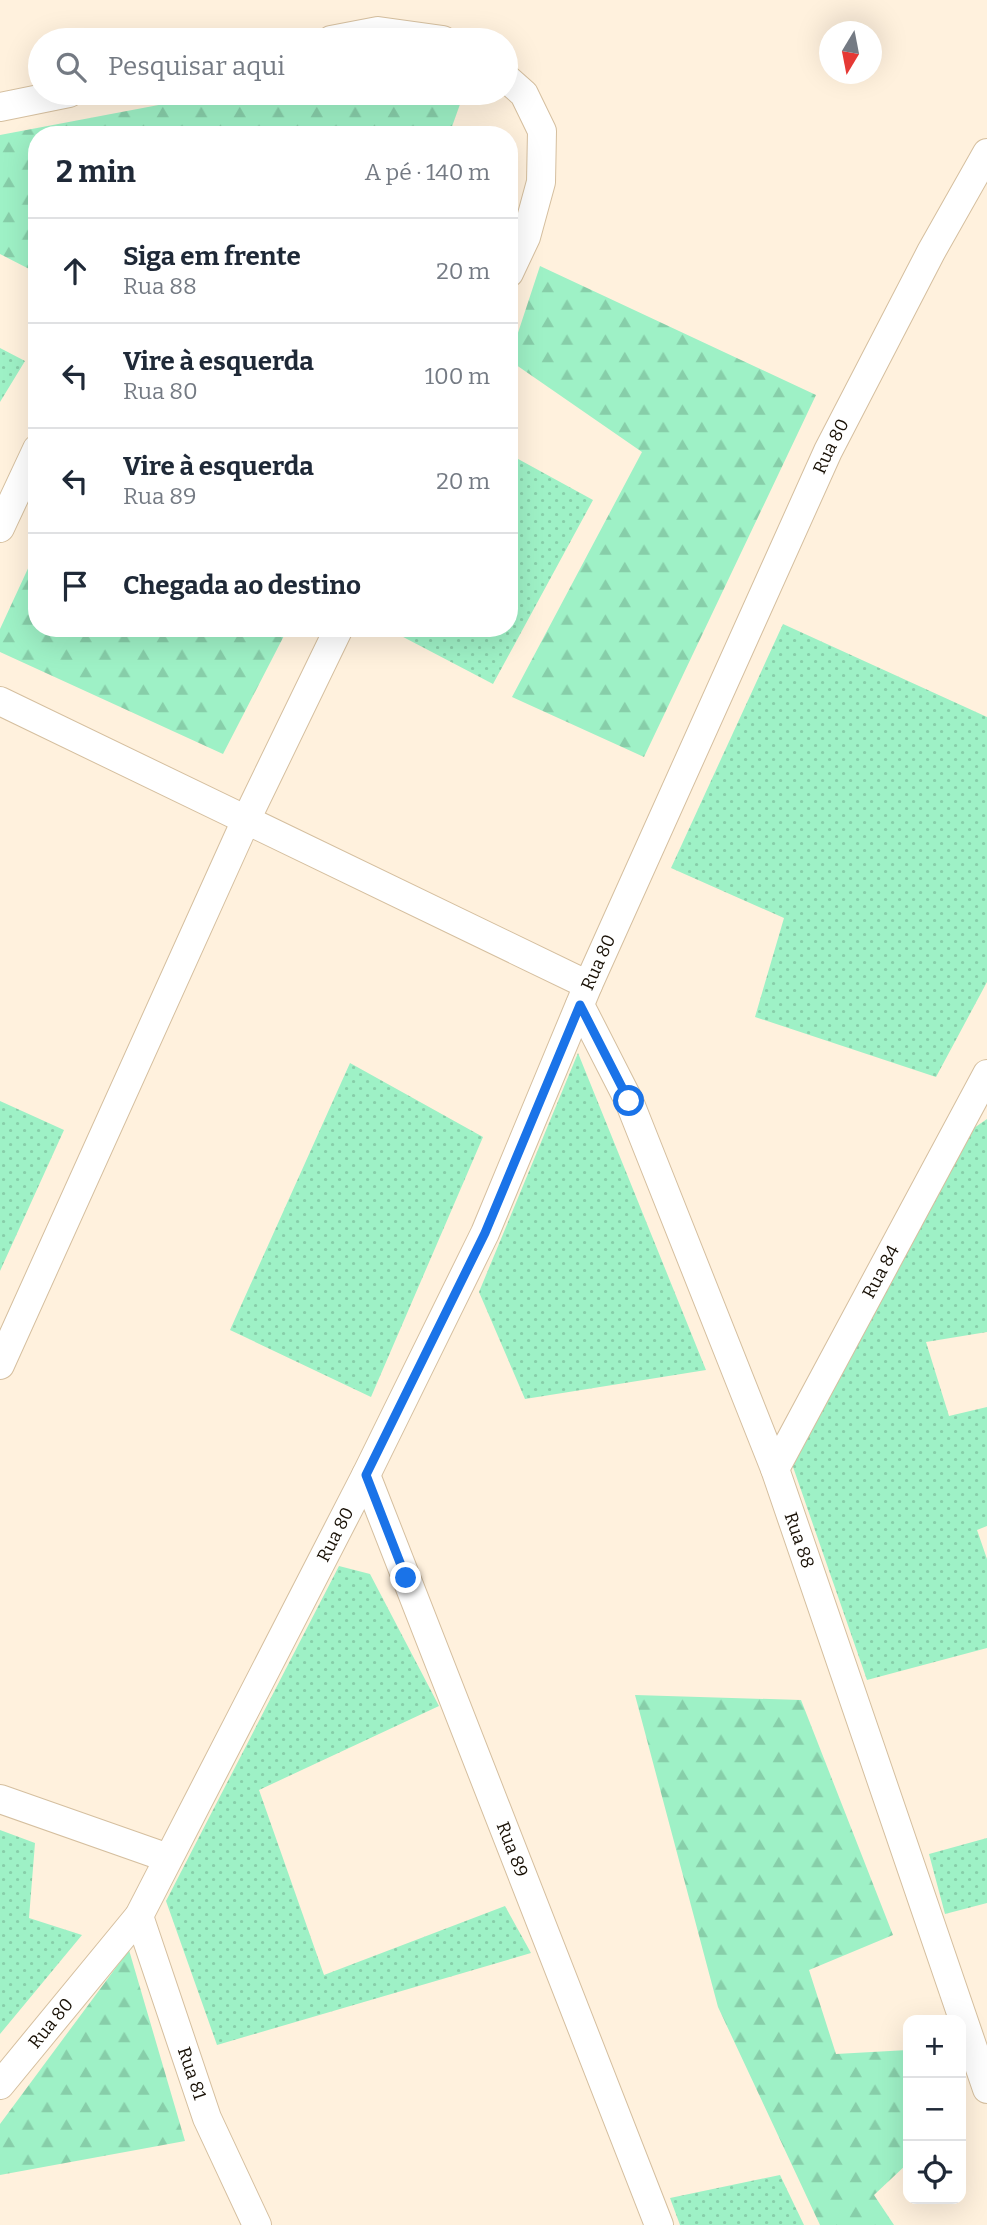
<!DOCTYPE html>
<html lang="pt">
<head>
<meta charset="utf-8">
<style>
  body { margin:0; font-family:Bitter,serif; background:#f2f2f3; color:#1f2937 }
  .controls { position:absolute; right:21px; bottom:21px; display:grid; overflow:hidden; border-radius:14px; box-shadow:0 7px 28px #0002 }
  .controls button { width:63px; height:63px; display:grid; place-items:center; padding:0; border:0; border-bottom:2px solid #e0e1e3; background:#fff; color:#1f2937; font:35px sans-serif }
  .compass { position:absolute; left:819px; top:21px; width:63px; height:63px; border-radius:50%; background:#fff; box-shadow:0 7px 28px #0002; rotate:190deg }
  .stop { position:absolute; width:21px; height:21px; margin:-16px; border:5px solid #1a73e8; border-radius:50%; background:#fff }
  .stop.end { background:#1a73e8; border-color:#fff; box-shadow:0 2px 7px #0008 }
  .list { margin:0; padding:0; list-style:none }
  h2 { display:flex; justify-content:space-between; align-items:center; height:91px; margin:0; padding:0 28px; font-size:30px }
  h2 small { font-size:23px; font-weight:400; color:#747a83 }
  .list li { display:grid; grid-template-columns:46px 1fr auto; gap:21px; align-items:center; box-sizing:border-box; height:105px; padding:0 28px; border-top:2px solid #e0e1e3 }
  .list b { display:block; font-size:26px; white-space:nowrap }
  .list p { margin:0; font-size:23px; white-space:nowrap; color:#747a83 }
  .list em { font-size:23px; font-style:normal; color:#747a83 }
  .icon { flex:none; width:38px; height:38px; fill:none; stroke:currentColor; stroke-width:2; stroke-linecap:round; stroke-linejoin:round }
  .map { position:relative; flex:none; width:987px; height:2225px; overflow:hidden }
  .search { position:absolute; background:#fff; box-shadow:0 7px 28px #0002; left:28px; top:28px; width:490px; height:77px; display:flex; align-items:center; gap:18px; box-sizing:border-box; padding:0 24px; border-radius:38px; color:#747a83; font-size:26px }
  .panel { position:absolute; background:#fff; box-shadow:0 7px 28px #0002; left:28px; top:126px; width:490px; height:511px; border-radius:28px }
  .map>svg:first-child { display:block }
  .grass { fill:url(#grass-dots) }
  .forest { fill:url(#forest-firs) }
  .lines { fill:none; stroke-linecap:round; stroke-linejoin:round }
  .minor-casing { stroke:#d5bf9f; stroke-width:30 }
  .minor { stroke:#fff; stroke-width:28 }
  .route { stroke:#1a73e8; stroke-width:9 }
  .labels { text-anchor:middle; stroke-width:7; stroke-linejoin:round; paint-order:stroke }
  .street-label { font-size:18px; fill:#181005; stroke:#fff }
</style>
</head>
<body>
<div class="map">
<svg width="987" height="2225" viewBox="0 0 987 2225">
  <defs>
    <pattern id="grass-dots" width="8" height="8" patternUnits="userSpaceOnUse" patternTransform="scale(1.75)"><rect width="8" height="8" fill="#9ef1c6"/><path d="M2 2h.1M6 6h.1" fill="none" stroke="#87cea9" stroke-width="1.8" stroke-linecap="round"/></pattern>
    <pattern id="forest-firs" width="22" height="20" patternUnits="userSpaceOnUse" patternTransform="scale(1.75)"><rect width="22" height="20" fill="#9ef1c6"/><path d="M5 1l3.5 6h-7zM16 11l3.5 6h-7z" fill="#87cea9"/></pattern>
  </defs>
  <rect width="100%" height="100%" fill="#fff1dd"/>
  <path class="grass" d="M0,348L25,361L0,402Z
    M509,454L593,500L493,684L386,628H509Z
    M783,624L987,717V982L936,1077L755,1017L784,918L671,868Z
    M578,1053L706,1370L525,1399L479,1292Z
    M350,1063L483,1137L371,1397L230,1330Z
    M0,1101L64,1130L0,1271Z
    M987,1119V1332L926,1342L949,1416L987,1407V1526L977,1530L987,1559V1648L867,1680L792,1464L974,1128Z
    M339,1566L370,1574L439,1706L259,1790L324,1975L505,1906L531,1953L217,2045L166,1901Z
    M0,1830L35,1843L29,1918L82,1935L0,2034Z
    M987,1838V1903L945,1914L929,1854Z
    M780,2175L804,2225H680L670,2198Z"/>
  <path class="forest" d="M222,93H464L449,135H37V273L0,254V135Z
    M540,266L816,395L644,757L512,697L642,452L509,360Z
    M37,549V628H288L223,754L0,652V629Z
    M635,1695L801,1700L893,1935L809,1970L836,2054L908,2050V2163L874,2195L894,2225H820L718,2007Z
    M129,1950L185,2141L0,2175V2124Z"/>
  <g class="lines">
    <g class="minor-casing">
      <g id="minor">
        <path d="M331,40L378,31L443,40"/>
        <path d="M506,78L524,94L542,131L541,182L526,237L509,273"/>
        <path d="M0,107L69,93"/>
        <path d="M0,528L37,449"/>
        <path d="M0,701L588,985"/>
        <path id="s1" d="M580,1005L629,1101L775,1469L987,2089"/>
        <path d="M0,1365L246,820L339,628"/>
        <path id="s2" d="M775,1469L987,1074"/>
        <path id="s3" d="M366,1475L659,2225"/>
        <path d="M0,1799L168,1858"/>
        <path id="s4" d="M139,1916L207,2118L257,2225"/>
        <path id="s5" d="M0,2085L139,1916L366,1475L485,1233L588,985L828,451L931,252L987,153"/>
      </g>
    </g>
    <use href="#minor" class="minor"/>
  </g>
  <g class="lines">
    <path class="route" d="M406,1578L366,1475L485,1233L580,1005L629,1101"/>
  </g>
  <g class="labels">
    <g class="street-label">
      <text dy="6" stroke="none"><textPath href="#s5" startOffset="1844">Rua 80</textPath></text>
      <text dy="6" stroke="none"><textPath href="#s5" startOffset="1278">Rua 80</textPath></text>
      <text dy="6" stroke="none"><textPath href="#s2" startOffset="224">Rua 84</textPath></text>
      <text dy="6" stroke="none"><textPath href="#s5" startOffset="648">Rua 80</textPath></text>
      <text dy="6" stroke="none"><textPath href="#s1" startOffset="579">Rua 88</textPath></text>
      <text dy="6" stroke="none"><textPath href="#s3" startOffset="402">Rua 89</textPath></text>
      <text dy="6" stroke="none"><textPath href="#s5" startOffset="80">Rua 80</textPath></text>
      <text dy="6" stroke="none"><textPath href="#s4" startOffset="166">Rua 81</textPath></text>
    </g>
  </g>
</svg>
<div class="controls">
<button>+</button>
<button>−</button>
<button><svg class="icon" aria-label="locate" viewBox="0 0 24 24"><circle cx="12" cy="12" r="6"/><path d="M12 2v4M12 18v4M2 12h4M18 12h4"/></svg></button>
</div>
<svg class="compass" viewBox="-18 -18 36 36"><path d="M0-13l5 13h-10z" fill="#e53935"/><path d="M0 13l5-13h-10z" fill="#747a83"/></svg>
<div class="stop" style="left:629px;top:1101px"></div>
<div class="stop end" style="left:406px;top:1578px"></div>
<div class="search"><svg class="icon" aria-label="search" viewBox="0 0 24 24"><circle cx="10" cy="10" r="6"/><path d="M15 15l6 6"/></svg>Pesquisar aqui</div>
<section class="panel">
<h2>2 min<small>A pé · 140 m</small></h2>
<ul class="list">
<li><svg class="icon" aria-label="ahead" viewBox="0 0 24 24"><path d="M12 20V5M6 11l6-6 6 6"/></svg><div><b>Siga em frente</b><p>Rua 88</p></div><em>20 m</em></li>
<li><svg class="icon" aria-label="left" viewBox="0 0 24 24"><path d="M17 20v-9H6M10 6l-5 5 5 5"/></svg><div><b>Vire à esquerda</b><p>Rua 80</p></div><em>100 m</em></li>
<li><svg class="icon" aria-label="left" viewBox="0 0 24 24"><path d="M17 20v-9H6M10 6l-5 5 5 5"/></svg><div><b>Vire à esquerda</b><p>Rua 89</p></div><em>20 m</em></li>
<li><svg class="icon" aria-label="arrive" viewBox="0 0 24 24"><path d="M6 21V4h12l-3 4 3 4H6"/></svg><div><b>Chegada ao destino</b></div></li>
</ul>
</section>
</div>
</body>
</html>
